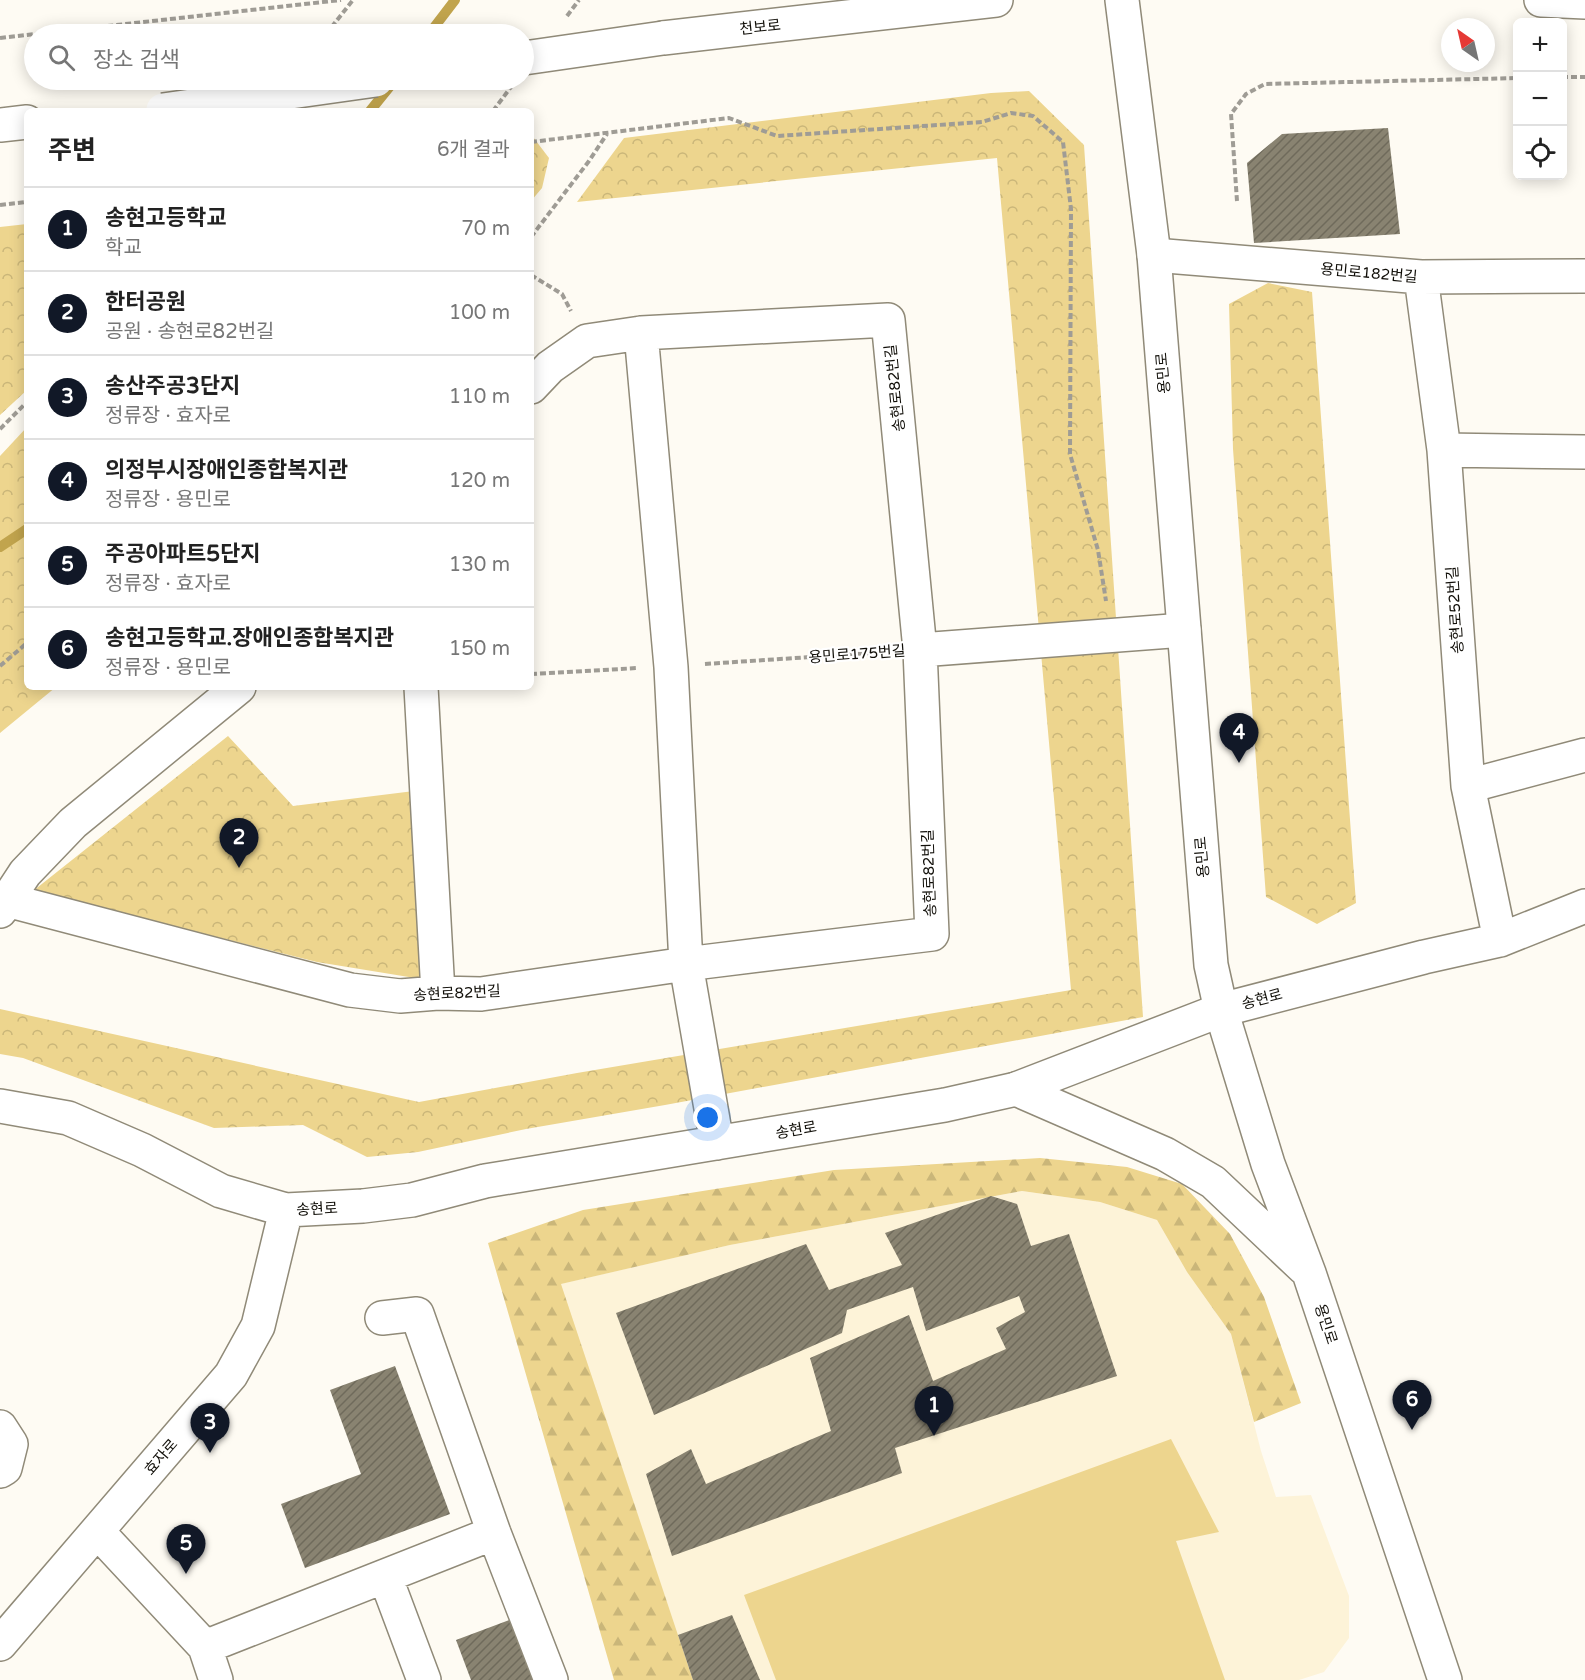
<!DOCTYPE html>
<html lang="ko">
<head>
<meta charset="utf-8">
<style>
  body { margin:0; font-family:"Varela Round","Noto Sans KR",sans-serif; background:#f6f6f6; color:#222 }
  .controls { position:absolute; right:18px; top:18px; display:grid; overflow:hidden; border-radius:9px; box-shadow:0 3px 15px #0003 }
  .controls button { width:54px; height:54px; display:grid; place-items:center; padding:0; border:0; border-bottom:2px solid #e0e0e0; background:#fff; color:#222; font:30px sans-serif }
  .compass { position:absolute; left:1441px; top:18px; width:54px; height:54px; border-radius:50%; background:#fff; box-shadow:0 3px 15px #0003; rotate:326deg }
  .you { position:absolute; left:708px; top:1118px; width:21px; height:21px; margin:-15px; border:4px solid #fff; border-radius:50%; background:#1a73e8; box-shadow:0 0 0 9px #1a73e833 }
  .badge { display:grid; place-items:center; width:39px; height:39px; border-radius:50%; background:#111827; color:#fff; font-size:20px; font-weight:700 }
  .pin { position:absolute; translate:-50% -50px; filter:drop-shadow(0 2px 3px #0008) }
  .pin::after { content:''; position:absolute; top:32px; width:21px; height:18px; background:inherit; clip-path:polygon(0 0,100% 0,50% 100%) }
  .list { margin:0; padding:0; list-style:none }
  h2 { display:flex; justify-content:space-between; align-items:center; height:78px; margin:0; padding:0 24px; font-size:26px }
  h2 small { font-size:20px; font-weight:400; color:#767676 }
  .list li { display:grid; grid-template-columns:39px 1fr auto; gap:18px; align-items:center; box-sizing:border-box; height:84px; padding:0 24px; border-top:2px solid #e0e0e0 }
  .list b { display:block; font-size:22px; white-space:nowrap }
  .list p { margin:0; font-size:20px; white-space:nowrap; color:#767676 }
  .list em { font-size:20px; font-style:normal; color:#767676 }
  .icon { flex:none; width:33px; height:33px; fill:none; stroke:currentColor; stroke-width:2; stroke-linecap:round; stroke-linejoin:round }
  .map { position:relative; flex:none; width:1585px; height:1680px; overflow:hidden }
  .search { position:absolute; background:#fff; box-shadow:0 3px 15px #0003; left:24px; top:24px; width:510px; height:66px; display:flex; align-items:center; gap:15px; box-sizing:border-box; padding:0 21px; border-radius:33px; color:#767676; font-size:22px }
  .panel { position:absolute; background:#fff; box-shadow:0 3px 15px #0003; left:24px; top:108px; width:510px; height:582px; border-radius:9px }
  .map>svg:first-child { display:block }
  .built { fill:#fdf3d8 }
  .grass { fill:#edd58e }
  .forest { fill:url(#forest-firs) }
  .park { fill:url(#park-crowns) }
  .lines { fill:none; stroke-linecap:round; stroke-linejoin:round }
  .stream { stroke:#c1a44d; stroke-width:10 }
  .building { fill:url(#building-hatch) }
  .minor-casing { stroke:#908a78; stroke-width:36 }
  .major-casing { stroke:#908a78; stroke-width:36 }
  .path { stroke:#9f9c95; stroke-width:4; stroke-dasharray:6 3; stroke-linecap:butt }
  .minor { stroke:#fff; stroke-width:33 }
  .major { stroke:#fff; stroke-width:33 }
  .major-bridge-casing { stroke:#908a78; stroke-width:36; stroke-linecap:butt }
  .major-bridge { stroke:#fff; stroke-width:33 }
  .labels { text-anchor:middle; stroke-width:4.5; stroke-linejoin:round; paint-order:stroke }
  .street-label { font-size:15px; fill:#100e08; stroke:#fff }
</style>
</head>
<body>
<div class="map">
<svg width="1585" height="1680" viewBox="0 0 1585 1680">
  <defs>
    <pattern id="forest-firs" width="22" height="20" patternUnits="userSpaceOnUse" patternTransform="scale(1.5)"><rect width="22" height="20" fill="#edd58e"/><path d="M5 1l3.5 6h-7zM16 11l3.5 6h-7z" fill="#cab679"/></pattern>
    <pattern id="park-crowns" width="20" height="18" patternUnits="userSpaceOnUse" patternTransform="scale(1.5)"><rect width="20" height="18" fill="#edd58e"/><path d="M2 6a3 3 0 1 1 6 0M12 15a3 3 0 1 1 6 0" fill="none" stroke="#cab679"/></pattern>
    <pattern id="building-hatch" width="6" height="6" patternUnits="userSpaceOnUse" patternTransform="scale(1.5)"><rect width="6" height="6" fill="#898371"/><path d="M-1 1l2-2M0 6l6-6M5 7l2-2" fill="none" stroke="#6f6a5b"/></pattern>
  </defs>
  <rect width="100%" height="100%" fill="#fefbf3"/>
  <path class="built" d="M1022,1191L1100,1202L1157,1220L1187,1272L1231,1334L1261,1451L1276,1497L1311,1495L1349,1596V1638L1324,1672L1299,1680H693L560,1284L730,1245Z"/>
  <path class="grass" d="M1171,1439L1219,1532L1176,1541L1225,1680H776L744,1595Z"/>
  <path class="forest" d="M1040,1158L1127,1167L1182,1184L1230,1234L1264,1297L1301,1403L1254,1422L1231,1334L1187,1272L1157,1220L1100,1202L1022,1191L730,1245L561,1284L693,1680H614L488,1243L583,1210L834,1170Z"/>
  <path class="park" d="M1029,91L1084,145L1143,1017L665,1105L526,1129L418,1152L367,1157L303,1125L214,1128L23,1058L0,1054V1009L419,1102L577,1073L1071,990L997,158L577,202L624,138L991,93Z
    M531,137H533L549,158L542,188L531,201Z
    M27,224V390L0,415V227Z
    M1268,283L1312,292L1356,903L1317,924L1266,897L1233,449L1229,304Z
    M27,427V687H56L0,733V456Z
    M228,736L293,806L414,791L421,979L317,962L33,891Z"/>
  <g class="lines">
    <path class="stream" d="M429,34L455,0
      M370,111L395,80
      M0,547L27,529"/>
  </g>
  <path class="building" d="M1388,128L1400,234L1254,243L1247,163L1282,134Z
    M991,1196L1017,1204L1031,1246L1069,1234L1117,1376L895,1448L902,1473L672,1556L646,1474L691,1449L706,1484L831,1431L810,1358L909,1315L933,1381L1006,1349L996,1328L1025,1312L1019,1296L926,1331L913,1287L847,1310L842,1333L654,1415L616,1313L806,1244L829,1290L902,1265L885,1233Z
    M395,1366L450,1514L305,1568L281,1504L361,1474L330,1390Z
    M732,1615L760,1680H693L678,1635Z
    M515,1618L537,1680H471L456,1640Z"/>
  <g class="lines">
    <g class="minor-casing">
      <path id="minor" d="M1154,255L1421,277L1585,276
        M1421,277L1444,450L1468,786L1500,940
        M641,333L671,667L686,964L717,1143
        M1444,450L1585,452
        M920,650L1184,630
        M421,687L438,993
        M1468,786L1585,755
        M7,900L350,990L400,996L438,993L481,994L686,964L932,934L920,650L888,320L641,333L587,341L550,367L531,387
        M0,911L25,873L73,823L239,687
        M0,1106L68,1118L142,1150L221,1191L286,1210L363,1206L412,1200L485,1181L945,1105L1016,1089L1221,1010L1424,957L1500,940L1585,906
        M382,1318L417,1314L494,1533L551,1680
        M0,1427L11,1444L5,1468L0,1471
        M97,1531L205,1647L494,1533
        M385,1576L424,1680
        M0,1644L231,1375L258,1326L286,1210
        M205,1647L216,1680"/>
    </g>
    <g class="major-casing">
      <path id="major" d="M1122,0L1154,255L1211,965L1221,1010L1268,1164L1309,1273L1445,1680
        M1541,0L1585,2
        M663,38L996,0
        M0,125L27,122
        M1016,1089L1165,1154L1213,1182L1304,1268"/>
    </g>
    <path class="path" d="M567,16L579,0
      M326,34L353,0
      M0,38L341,0
      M1562,77H1585
      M493,111L511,87
      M531,142L729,118L777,136L982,122L1011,113L1033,116L1063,142L1071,209L1070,454L1098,550L1106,601
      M1237,201L1231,114L1246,94L1265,84L1518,78
      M0,205L27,202
      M531,237L589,161L607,134
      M531,275L562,294L571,311
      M0,429L27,402
      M705,664L886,652
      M0,666L27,643
      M531,674L638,668"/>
    <use href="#minor" class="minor"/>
    <use href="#major" class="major"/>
    <g class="major-bridge-casing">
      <path id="major-bridge" d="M524,58L663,38
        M163,110L376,80"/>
    </g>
    <use href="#major-bridge" class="major-bridge"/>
  </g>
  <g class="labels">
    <g class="street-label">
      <text transform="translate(760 27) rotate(-6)" y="5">천보로</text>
      <text transform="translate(1369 273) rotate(5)" y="5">용민로182번길</text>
      <text transform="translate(1163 373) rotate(-95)" y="5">용민로</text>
      <text transform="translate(895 388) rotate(-96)" y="5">송현로82번길</text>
      <text transform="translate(1455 610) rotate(-94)" y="5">송현로52번길</text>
      <text transform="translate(857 654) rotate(-4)" y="5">용민로175번길</text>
      <text transform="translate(1202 857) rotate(-95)" y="5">용민로</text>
      <text transform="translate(929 873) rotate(-92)" y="5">송현로82번길</text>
      <text transform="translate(457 993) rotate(-3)" y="5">송현로82번길</text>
      <text transform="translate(1262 999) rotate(-15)" y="5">송현로</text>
      <text transform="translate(796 1130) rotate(-10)" y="5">송현로</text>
      <text transform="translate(317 1209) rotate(-3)" y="5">송현로</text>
      <text transform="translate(1326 1324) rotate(72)" y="5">용민로</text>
      <text transform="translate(161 1457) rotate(-49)" y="5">효자로</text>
    </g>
  </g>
</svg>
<div class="controls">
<button>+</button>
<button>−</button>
<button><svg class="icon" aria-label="locate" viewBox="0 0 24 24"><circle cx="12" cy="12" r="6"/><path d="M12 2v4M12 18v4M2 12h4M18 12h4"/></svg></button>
</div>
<svg class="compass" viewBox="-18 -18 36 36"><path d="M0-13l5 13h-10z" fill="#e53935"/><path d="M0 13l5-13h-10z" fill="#767676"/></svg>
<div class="you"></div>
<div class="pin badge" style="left:934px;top:1436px">1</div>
<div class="pin badge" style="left:239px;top:868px">2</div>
<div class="pin badge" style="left:210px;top:1453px">3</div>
<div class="pin badge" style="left:1239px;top:763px">4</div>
<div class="pin badge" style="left:186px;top:1574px">5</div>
<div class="pin badge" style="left:1412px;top:1430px">6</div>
<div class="search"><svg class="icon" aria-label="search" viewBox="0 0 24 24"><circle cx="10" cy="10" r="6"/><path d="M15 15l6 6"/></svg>장소 검색</div>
<section class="panel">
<h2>주변<small>6개 결과</small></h2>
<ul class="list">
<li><span class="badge">1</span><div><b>송현고등학교</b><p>학교</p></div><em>70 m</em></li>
<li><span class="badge">2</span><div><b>한터공원</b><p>공원 · 송현로82번길</p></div><em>100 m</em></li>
<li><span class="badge">3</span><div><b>송산주공3단지</b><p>정류장 · 효자로</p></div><em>110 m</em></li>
<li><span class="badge">4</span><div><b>의정부시장애인종합복지관</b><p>정류장 · 용민로</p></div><em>120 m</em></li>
<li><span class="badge">5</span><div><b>주공아파트5단지</b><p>정류장 · 효자로</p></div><em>130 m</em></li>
<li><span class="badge">6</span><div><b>송현고등학교.장애인종합복지관</b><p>정류장 · 용민로</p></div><em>150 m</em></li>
</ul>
</section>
</div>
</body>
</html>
